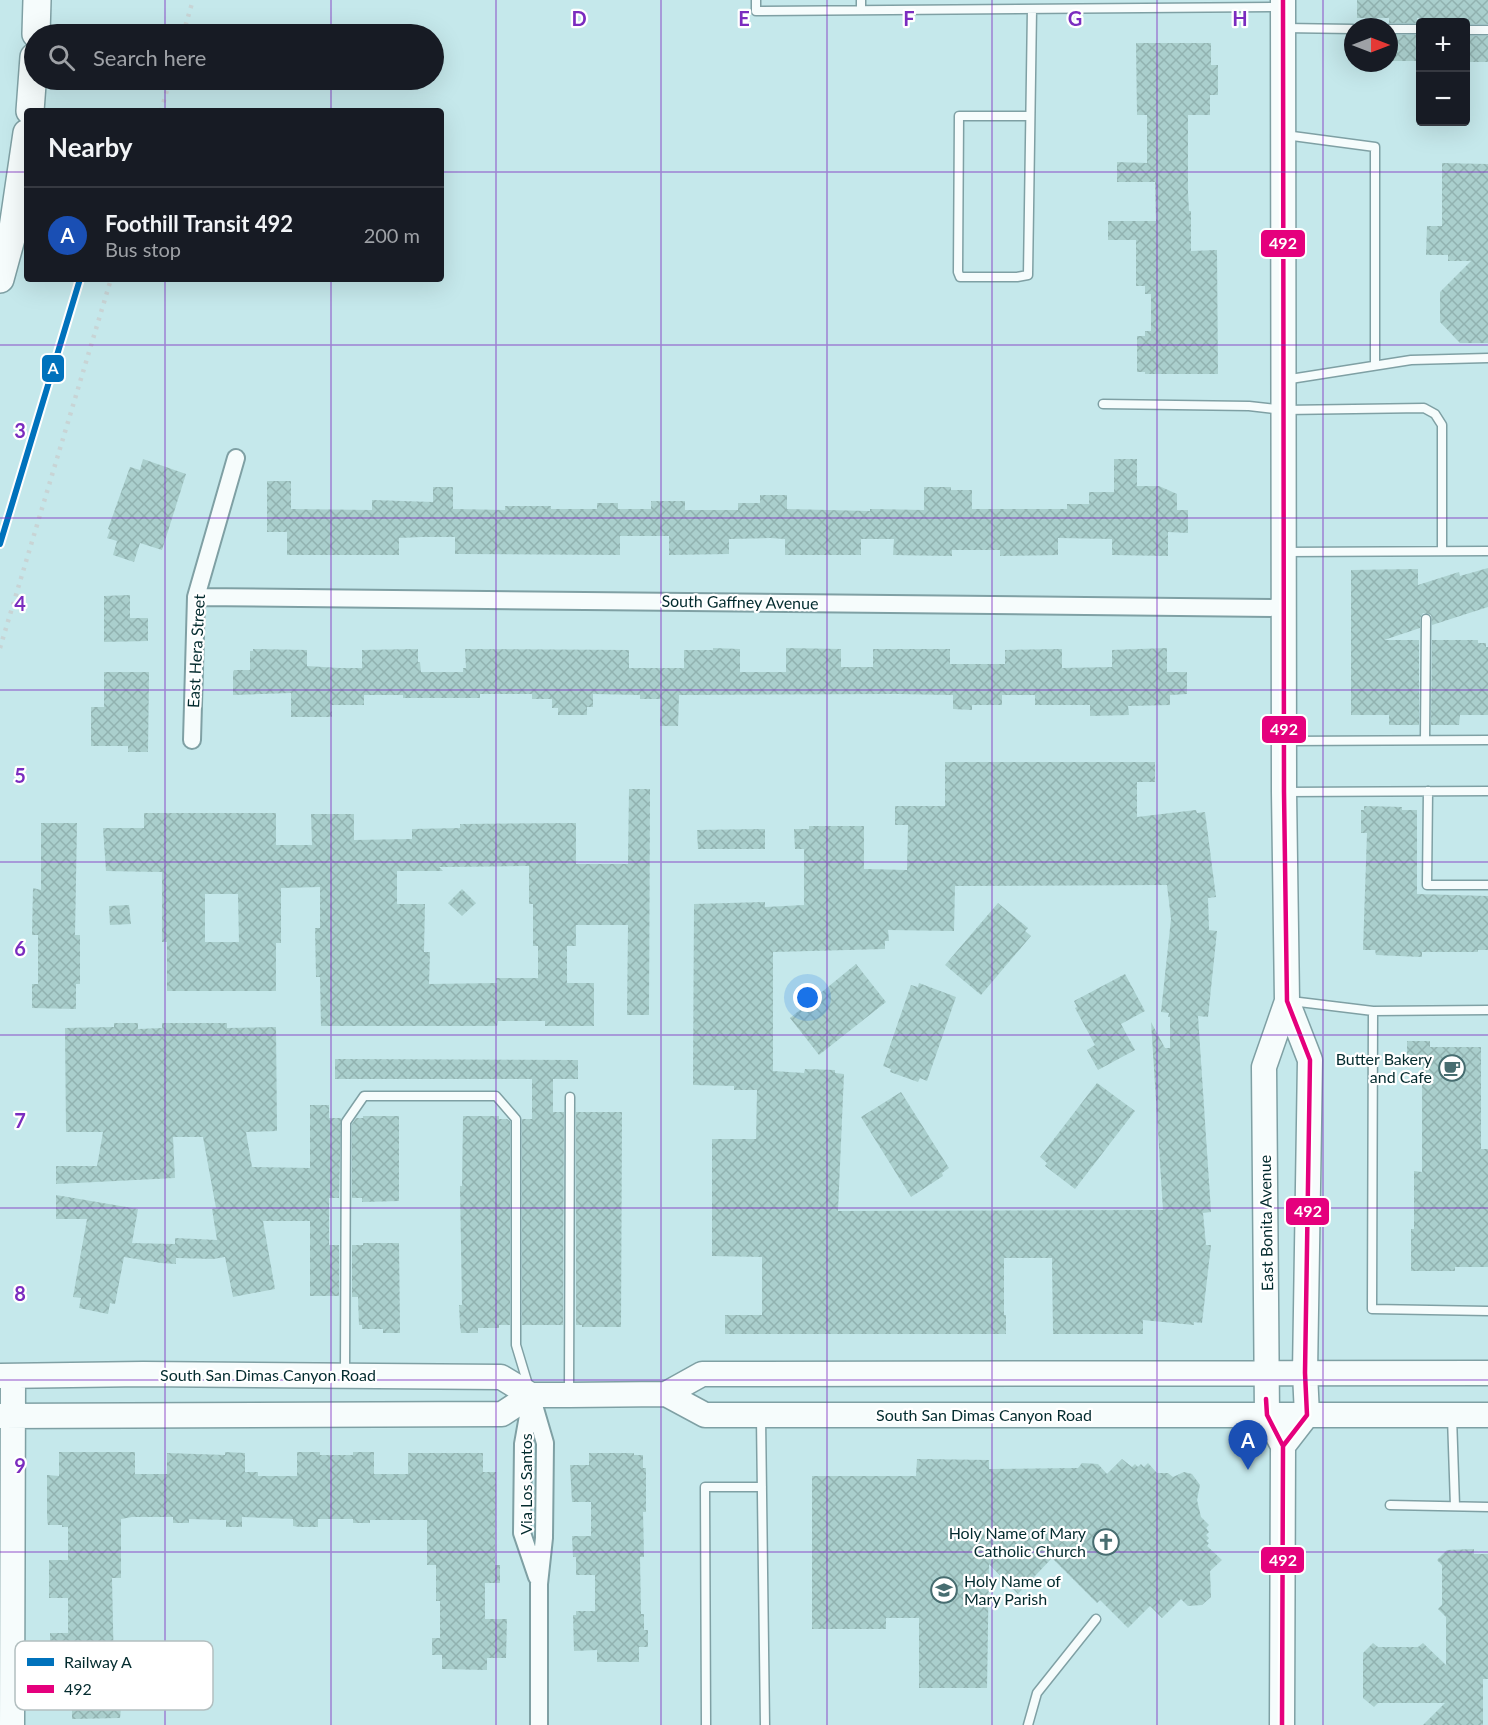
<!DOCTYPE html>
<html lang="en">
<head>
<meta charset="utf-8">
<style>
  body { margin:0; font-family:Lato,sans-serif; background:#20242c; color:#f1f3f6 }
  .controls { position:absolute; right:18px; top:18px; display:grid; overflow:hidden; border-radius:6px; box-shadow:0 6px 24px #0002 }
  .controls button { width:54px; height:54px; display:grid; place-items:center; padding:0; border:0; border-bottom:2px solid #363941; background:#171b24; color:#f1f3f6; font:30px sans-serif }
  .compass { position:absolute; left:1344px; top:18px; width:54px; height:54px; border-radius:50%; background:#171b24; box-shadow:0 6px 24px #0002; rotate:90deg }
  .you { position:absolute; left:808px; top:998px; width:21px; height:21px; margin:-15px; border:4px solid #fff; border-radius:50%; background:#1a73e8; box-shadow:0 0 0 9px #1a73e833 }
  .badge { display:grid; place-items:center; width:39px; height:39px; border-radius:50%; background:#db2777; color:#fff; font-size:20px; font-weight:700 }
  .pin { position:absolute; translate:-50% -50px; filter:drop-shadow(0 2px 3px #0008) }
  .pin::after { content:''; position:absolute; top:32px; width:21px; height:18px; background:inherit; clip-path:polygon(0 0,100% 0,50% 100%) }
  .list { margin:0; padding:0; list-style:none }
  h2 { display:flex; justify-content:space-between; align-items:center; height:78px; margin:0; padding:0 24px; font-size:26px }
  h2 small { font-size:20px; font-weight:400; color:#9ea1a6 }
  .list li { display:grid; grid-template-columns:39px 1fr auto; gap:18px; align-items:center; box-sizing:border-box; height:96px; padding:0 24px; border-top:2px solid #363941 }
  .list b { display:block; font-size:22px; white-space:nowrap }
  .list p { margin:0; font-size:20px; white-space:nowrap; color:#9ea1a6 }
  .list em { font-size:20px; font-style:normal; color:#9ea1a6 }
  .icon { flex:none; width:33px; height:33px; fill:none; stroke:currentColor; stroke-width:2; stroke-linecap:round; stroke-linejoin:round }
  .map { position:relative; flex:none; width:1488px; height:1725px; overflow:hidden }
  .search { position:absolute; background:#171b24; box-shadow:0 6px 24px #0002; left:24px; top:24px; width:420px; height:66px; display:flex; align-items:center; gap:15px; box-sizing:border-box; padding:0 21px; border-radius:33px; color:#9ea1a6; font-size:22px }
  .panel { position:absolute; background:#171b24; box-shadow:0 6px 24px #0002; left:24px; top:108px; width:420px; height:174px; border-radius:6px }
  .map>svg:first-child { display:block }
  .building { fill:url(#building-cross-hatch); fill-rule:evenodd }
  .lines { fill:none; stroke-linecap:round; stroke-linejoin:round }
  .lane-casing { stroke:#7fa0a4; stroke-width:11 }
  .street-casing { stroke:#7fa0a4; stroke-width:20 }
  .secondary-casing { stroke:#7fa0a4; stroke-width:27 }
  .primary-casing { stroke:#7fa0a4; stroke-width:30 }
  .lane { stroke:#f6fcfc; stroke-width:8 }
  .street { stroke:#f6fcfc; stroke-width:16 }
  .secondary { stroke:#f6fcfc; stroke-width:24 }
  .primary { stroke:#f6fcfc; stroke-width:27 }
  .rail { stroke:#c8d4d5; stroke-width:4.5; stroke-dasharray:3 6; stroke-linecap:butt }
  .bus-1-casing { stroke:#fff; stroke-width:9 }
  .bus-1 { stroke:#e5007d; stroke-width:4.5 }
  .rail-1-casing { stroke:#fff; stroke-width:10 }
  .rail-1 { stroke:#0072bc; stroke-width:6 }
  .grid { fill:none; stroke:#7b2cbf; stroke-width:1.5; stroke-opacity:0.55 }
  .labels { text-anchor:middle; stroke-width:4.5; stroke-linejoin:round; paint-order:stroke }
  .street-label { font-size:16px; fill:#032b2e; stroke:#fff }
  .poi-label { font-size:16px; fill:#032b2e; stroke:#fff; text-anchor:end }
  .key { fill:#fff; stroke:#b3bfc0; stroke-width:1.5 }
  .key-label { font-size:16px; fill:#032b2e }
  .grid-label { font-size:20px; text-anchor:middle; font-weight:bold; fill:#7b2cbf; stroke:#fff; stroke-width:4.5; stroke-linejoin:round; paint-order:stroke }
  .line-badge { stroke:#fff; stroke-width:2 }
  .badge-label { font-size:16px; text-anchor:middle; font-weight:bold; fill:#fff }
</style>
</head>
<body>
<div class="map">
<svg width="1488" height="1725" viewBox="0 0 1488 1725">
  <defs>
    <pattern id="building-cross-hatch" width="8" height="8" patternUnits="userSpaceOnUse" patternTransform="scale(1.5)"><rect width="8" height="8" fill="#aacfcd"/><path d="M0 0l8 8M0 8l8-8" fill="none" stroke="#91b2b0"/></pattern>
  </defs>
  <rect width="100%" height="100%" fill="#c5e8eb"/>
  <path class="building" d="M1357,0H1488V24H1466V19L1417,18V23H1389V18H1357Z
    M1389,35H1417V61H1389Z
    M1466,36H1488V62H1466Z
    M1136,43H1211V65H1218V95H1210V115H1188V193L1189,211H1191V251L1217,250L1218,374H1145V372H1137V336H1145V331H1151V294H1145V286H1136V240H1108V221H1156L1155,182H1117V162L1147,163V115H1137Z
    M1442,163L1488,164V343H1460L1440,322V292L1471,261H1448V255H1426L1427,226H1442Z
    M143,459L186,474L162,550L140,543L134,562L113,555L117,541L107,538L110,530L108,529L130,467L140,470Z
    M1114,459H1137V486H1159L1177,494V510H1188V533L1168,532V556L1112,555V539L1058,538V555L1000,556V550H952V556L893,555L894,539H861V555H785V539L770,538L729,539V554L669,555V536H620V555L455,554V537H421L399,538V555H287V532H267V481H291V509L372,510V500L433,502V487H453V509L505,510V506H551V509H597V503H618V509H651V501H685V510H738V503H760V495H787V509L870,511V509L924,510V487H951V490H972V509H1067V504H1089V492H1114Z
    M1488,568V607L1432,625L1431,615L1423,613L1420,618V628L1384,640H1419V725H1389V715H1351V570L1418,569V585L1459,572L1460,576Z
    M130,595V618H148V641L104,642V596Z
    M1432,640H1478V643H1486V647H1488V715H1460L1459,725H1431Z
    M713,648L740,649V672H786V648L841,649V667H873V649H950V664H1005V650L1062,649V668L1112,667V650L1167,648V672H1187V694L1170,695V705L1128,706L1129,715L1090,716V705H1035V695H1002V705H972V710L953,709V695L897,694L679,695L678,726H660L661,699H640V695L593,694V707H587V715H558V708H552V699H532V694H480V698H403V695H364V705H332V717H291V693L233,695V672L234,670H250V651H253V649L307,650V666L339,668H362V650L418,649V662H420L421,672H463V668H466L465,649L629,650V668H684V650H713Z
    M104,672H149L148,752H128V746H91V707H104Z
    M945,762H1155V782H1137V817L1196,810L1197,813L1205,812L1216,897L1208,898L1209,930L1217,931L1208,1017L1198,1016L1211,1212L1203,1213L1206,1245H1211L1202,1323L1194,1322V1325L1143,1320V1334H1053L1052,1258H1004V1315H1006V1334H725V1315H762V1257L712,1256V1139H756L757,1090H734V1086L693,1085L694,904L765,902V907L804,905V849H795L794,829H809V826H864V869L907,870L908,825H895V806H945ZM1167,885L1171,919L1161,1012L1169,1013L1168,1017H1170V1048H1165L1151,1022L1163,1210L838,1211L844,1074L835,1073V1070L805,1069L804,1073L773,1071V952L885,949V941H889L888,930L954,931L955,886Z
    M629,789H650L649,1015H627L628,925H576V946H567V983H594V1026H545V1021H498L497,1026H321L320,977H316L315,928H320V887L281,888V943H276V991H167V942H162V872L106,871L103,828H144V813H276V845H312L311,814H354V840L412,839V829L460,828V824L576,823V864H628ZM529,866V904H533V946H538V978H496L497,983L429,984L430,952H424L425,904H397V871H443L439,867ZM205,894H238L239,942H205Z
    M1364,806L1402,807V810H1417V894L1488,896V950H1478V952H1422V957L1376,955L1375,950H1363L1367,833H1361V810H1364Z
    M41,823H77L75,935H80V984H76V1009L32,1008V984H38V935H32L33,888L41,890Z
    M765,829V849H698L697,830Z
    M462,889L476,903L462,916L448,903Z
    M998,903L1028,928L1025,931L1031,936L981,995L945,965Z
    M129,905L131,924L110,925L109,906Z
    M856,964L886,1002L819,1055L790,1018Z
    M1125,974L1145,1011L1121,1024L1135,1050L1098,1070L1087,1050L1095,1045L1075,1008L1077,1007L1074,1001Z
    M919,983L956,997L927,1081L920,1078L918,1082L890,1072L891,1069L883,1066L911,985L918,987Z
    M114,1023H138V1029L162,1028V1023H227V1028L276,1027L277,1131L246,1132L252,1167L310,1168V1105H329V1118H341L339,1198H329V1245H339V1296H310V1221H263L275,1289L233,1297L225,1257L213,1259L176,1258V1264L161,1263L124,1257L115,1304L110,1303L108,1314L79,1308L81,1298L73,1297L87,1219H56V1195L138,1209L132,1243L175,1244V1238L217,1240L212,1209L216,1208L203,1137H173L175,1178L56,1184V1166H97L103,1132H66L65,1028L114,1027Z
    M1407,1041H1430V1047H1481V1149H1488V1267H1455V1271H1411V1229H1414V1171L1422,1172V1064H1407Z
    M335,1059L578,1060V1079H553V1112H564L563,1325H522V1119H532V1079H335Z
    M1097,1083L1135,1111L1075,1189L1045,1166L1047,1163L1040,1157Z
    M901,1092L949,1168L942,1173L943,1176L911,1197L861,1117Z
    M576,1112H622L621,1327H582V1325H576Z
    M363,1116H399V1201L362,1202V1198H352V1124L356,1118H363Z
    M463,1116H499V1119H507L510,1121V1325H499V1328H478V1333H461L460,1325L459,1305H462L460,1186H462Z
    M363,1243H399L400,1333H383V1329H362V1325H359L358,1297H352V1245H363Z
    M59,1452H135V1474H167V1453L225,1455V1452L245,1453V1472H258V1476H297V1452H320V1455H353V1452H374V1474H408V1453H483V1472H496L495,1565H500V1583H485V1619H507L506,1658H487V1670L442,1669V1655H432V1638H440V1601H436V1565H427V1520H370V1523H353V1519H318V1527H300L293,1526V1519L242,1517V1527H226V1520L189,1519V1523H173V1517H132L121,1519V1578H112L114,1672H119V1688H123L120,1718L72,1719V1708H47V1668L50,1667V1633H68V1598H49V1560H68V1527H62V1525H48L47,1518V1475L59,1476Z
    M589,1453H634V1455H643V1468H646V1512H643L644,1557H640L641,1614H644V1630H648V1647H639V1662H597V1650L574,1651L573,1615H576V1611H595V1575H576V1557H573L572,1536H591V1502H572L570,1465H589Z
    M917,1459L989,1460V1469L1078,1468L1082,1463L1098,1464L1107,1474L1122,1459L1132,1467L1135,1464L1138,1467L1141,1464L1144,1467L1148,1463L1157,1473H1168L1173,1477L1184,1472L1192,1474L1200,1485L1197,1500L1201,1517L1209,1525L1206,1528L1209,1532L1206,1535L1209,1538L1206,1541L1209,1543L1207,1546L1222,1560L1210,1571L1211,1597L1202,1605L1188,1606L1181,1599L1162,1618L1150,1606L1128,1628L1100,1600L1097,1603L1052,1558L1018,1594L989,1564L987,1688H919V1618H886V1629H812V1476H916Z
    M1474,1549V1554H1488V1679H1483V1725H1423L1445,1703H1378L1374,1707L1363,1698V1653L1373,1643L1378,1647H1418L1423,1643L1446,1665V1617L1438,1609L1442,1605V1565L1437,1560L1447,1550Z"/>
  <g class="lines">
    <g class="lane-casing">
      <path id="lane" d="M756,0V11L1280,7
        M861,0V10
        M1284,28L1353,29
        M1389,29H1420
        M1466,30H1488
        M1030,116H959L958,272L960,277H1017L1028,275L1032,9
        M1285,135L1375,147V365
        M1284,380L1411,360L1488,358
        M1103,404L1249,406L1284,410L1424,408L1435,414L1442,425V551
        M1284,552L1488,551
        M1425,740L1426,619
        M1285,741L1488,740
        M1428,791L1427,885H1488
        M1284,792L1488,791
        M1291,1001L1373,1011L1488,1010
        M1373,1011L1372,1309L1488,1311
        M345,1373L346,1122L364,1096H496L516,1119V1345L529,1388
        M569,1392L570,1097
        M1452,1417L1455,1506
        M761,1418L765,1725
        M1390,1505L1488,1507
        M706,1725L705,1487H762
        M1028,1725L1037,1693L1096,1619"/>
    </g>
    <g class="street-casing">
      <path id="street" d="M196,597L1284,608
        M192,740L196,597L236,458
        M531,1395L545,1443L544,1538L539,1584V1725
        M531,1399L523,1444L522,1533L537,1577"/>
    </g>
    <g class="secondary-casing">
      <path id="secondary" d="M0,1376L143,1374L501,1377L531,1395H569L666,1394L702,1374L1488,1373
        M666,1394L705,1415H1488
        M0,1416L502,1414L531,1395
        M1283,1446L1307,1415L1305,1373L1310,1060L1287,1001L1284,792L1283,0
        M12,1725L13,1376
        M1282,1725L1283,1446L1267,1415L1264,1067L1287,1001"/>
    </g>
    <g class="primary-casing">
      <path id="primary" d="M36,34L37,0
        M30,111L34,57
        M0,279L12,235L27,133"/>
    </g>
    <use href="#lane" class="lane"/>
    <use href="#street" class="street"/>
    <use href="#secondary" class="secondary"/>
    <use href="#primary" class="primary"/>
    <path class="rail" d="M183,34L193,0
      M161,111L170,80
      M0,648L111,279"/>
    <g class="bus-1-casing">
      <path id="bus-1" d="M1283,0L1284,792L1287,1001L1310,1060L1305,1373L1307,1415L1283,1446
        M1266,1399L1267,1415L1283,1446L1282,1725"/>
    </g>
    <use href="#bus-1" class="bus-1"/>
    <g class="rail-1-casing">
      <path id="rail-1" d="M0,544L80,279"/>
    </g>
    <use href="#rail-1" class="rail-1"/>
  </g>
  <path class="grid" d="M165,0V34M331,0V34M496,0V1725M661,0V1725M827,0V1725M992,0V1725M1157,0V1725M1323,0V1725M165,80V111M331,80V111M0,172H27M441,172H1488M165,279V1725M331,279V1725M0,345H1488M0,518H1488M0,690H1488M0,862H1488M0,1035H1488M0,1208H1488M0,1380H1488M0,1552H1488"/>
  <defs>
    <g id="cafe-ring" transform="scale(1.35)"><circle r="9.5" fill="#fff" stroke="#476d70" stroke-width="1.5"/><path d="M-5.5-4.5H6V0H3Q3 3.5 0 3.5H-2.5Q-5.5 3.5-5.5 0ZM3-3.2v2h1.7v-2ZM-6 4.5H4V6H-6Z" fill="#476d70"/></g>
    <g id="church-ring" transform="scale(1.35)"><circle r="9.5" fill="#fff" stroke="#476d70" stroke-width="1.5"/><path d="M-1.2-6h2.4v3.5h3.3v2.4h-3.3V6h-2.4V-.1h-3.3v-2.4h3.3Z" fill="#476d70"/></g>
    <g id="school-ring" transform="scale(1.35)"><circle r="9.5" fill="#fff" stroke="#476d70" stroke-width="1.5"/><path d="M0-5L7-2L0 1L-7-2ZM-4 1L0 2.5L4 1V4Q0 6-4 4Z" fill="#476d70"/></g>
  </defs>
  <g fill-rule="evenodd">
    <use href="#cafe-ring" x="1452" y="1068"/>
    <use href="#church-ring" x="1106" y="1542"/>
    <use href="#school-ring" x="944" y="1590"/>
  </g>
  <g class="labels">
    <g class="street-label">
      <text transform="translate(740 602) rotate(1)" y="6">South Gaffney Avenue</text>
      <text transform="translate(196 651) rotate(-87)" y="6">East Hera Street</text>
      <text transform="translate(1266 1223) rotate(-91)" y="6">East Bonita Avenue</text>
      <text x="268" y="1381">South San Dimas Canyon Road</text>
      <text x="984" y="1421">South San Dimas Canyon Road</text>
      <text transform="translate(526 1484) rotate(-90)" y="6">Via Los Santos</text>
    </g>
    <g class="poi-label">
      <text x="1432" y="1065">Butter Bakery<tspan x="1432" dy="18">and Cafe</tspan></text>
      <text x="1086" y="1539">Holy Name of Mary<tspan x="1086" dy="18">Catholic Church</tspan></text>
      <text x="964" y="1587" text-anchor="start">Holy Name of<tspan x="964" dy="18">Mary Parish</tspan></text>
    </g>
  </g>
  <rect x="15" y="1641" width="198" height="69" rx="9" class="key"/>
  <rect x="27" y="1658" width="27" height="8" fill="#0072bc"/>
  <rect x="27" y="1685" width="27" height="8" fill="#e5007d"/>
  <g class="key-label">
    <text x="64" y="1668">Railway A</text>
    <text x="64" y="1695">492</text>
  </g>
  <g class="grid-label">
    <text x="579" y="26">D</text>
    <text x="744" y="26">E</text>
    <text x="909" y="26">F</text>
    <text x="1075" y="26">G</text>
    <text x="1240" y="26">H</text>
    <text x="20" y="438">3</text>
    <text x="20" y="611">4</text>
    <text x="20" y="783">5</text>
    <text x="20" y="956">6</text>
    <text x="20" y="1128">7</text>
    <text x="20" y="1301">8</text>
    <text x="20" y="1473">9</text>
  </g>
  <g class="line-badge">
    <rect x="1260" y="229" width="46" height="29" rx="6" fill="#e5007d"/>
    <rect x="41" y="354" width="24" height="29" rx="6" fill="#0072bc"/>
    <rect x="1261" y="715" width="46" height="29" rx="6" fill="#e5007d"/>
    <rect x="1285" y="1197" width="45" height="29" rx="6" fill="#e5007d"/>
    <rect x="1260" y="1546" width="45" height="28" rx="6" fill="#e5007d"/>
  </g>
  <g class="badge-label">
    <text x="1283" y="249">492</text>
    <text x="53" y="374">A</text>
    <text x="1284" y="735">492</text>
    <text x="1308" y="1217">492</text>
    <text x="1283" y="1566">492</text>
  </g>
</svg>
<div class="controls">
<button>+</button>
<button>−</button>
</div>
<svg class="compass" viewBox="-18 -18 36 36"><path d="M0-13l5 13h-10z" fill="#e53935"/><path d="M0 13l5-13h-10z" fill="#9ea1a6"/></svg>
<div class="you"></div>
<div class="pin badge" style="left:1248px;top:1470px;background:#1a4fb4">A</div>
<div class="search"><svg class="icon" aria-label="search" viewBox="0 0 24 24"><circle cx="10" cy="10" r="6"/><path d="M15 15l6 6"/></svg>Search here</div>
<section class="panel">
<h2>Nearby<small></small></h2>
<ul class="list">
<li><span class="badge" style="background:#1a4fb4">A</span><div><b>Foothill Transit 492</b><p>Bus stop</p></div><em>200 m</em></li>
</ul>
</section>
</div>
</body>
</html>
